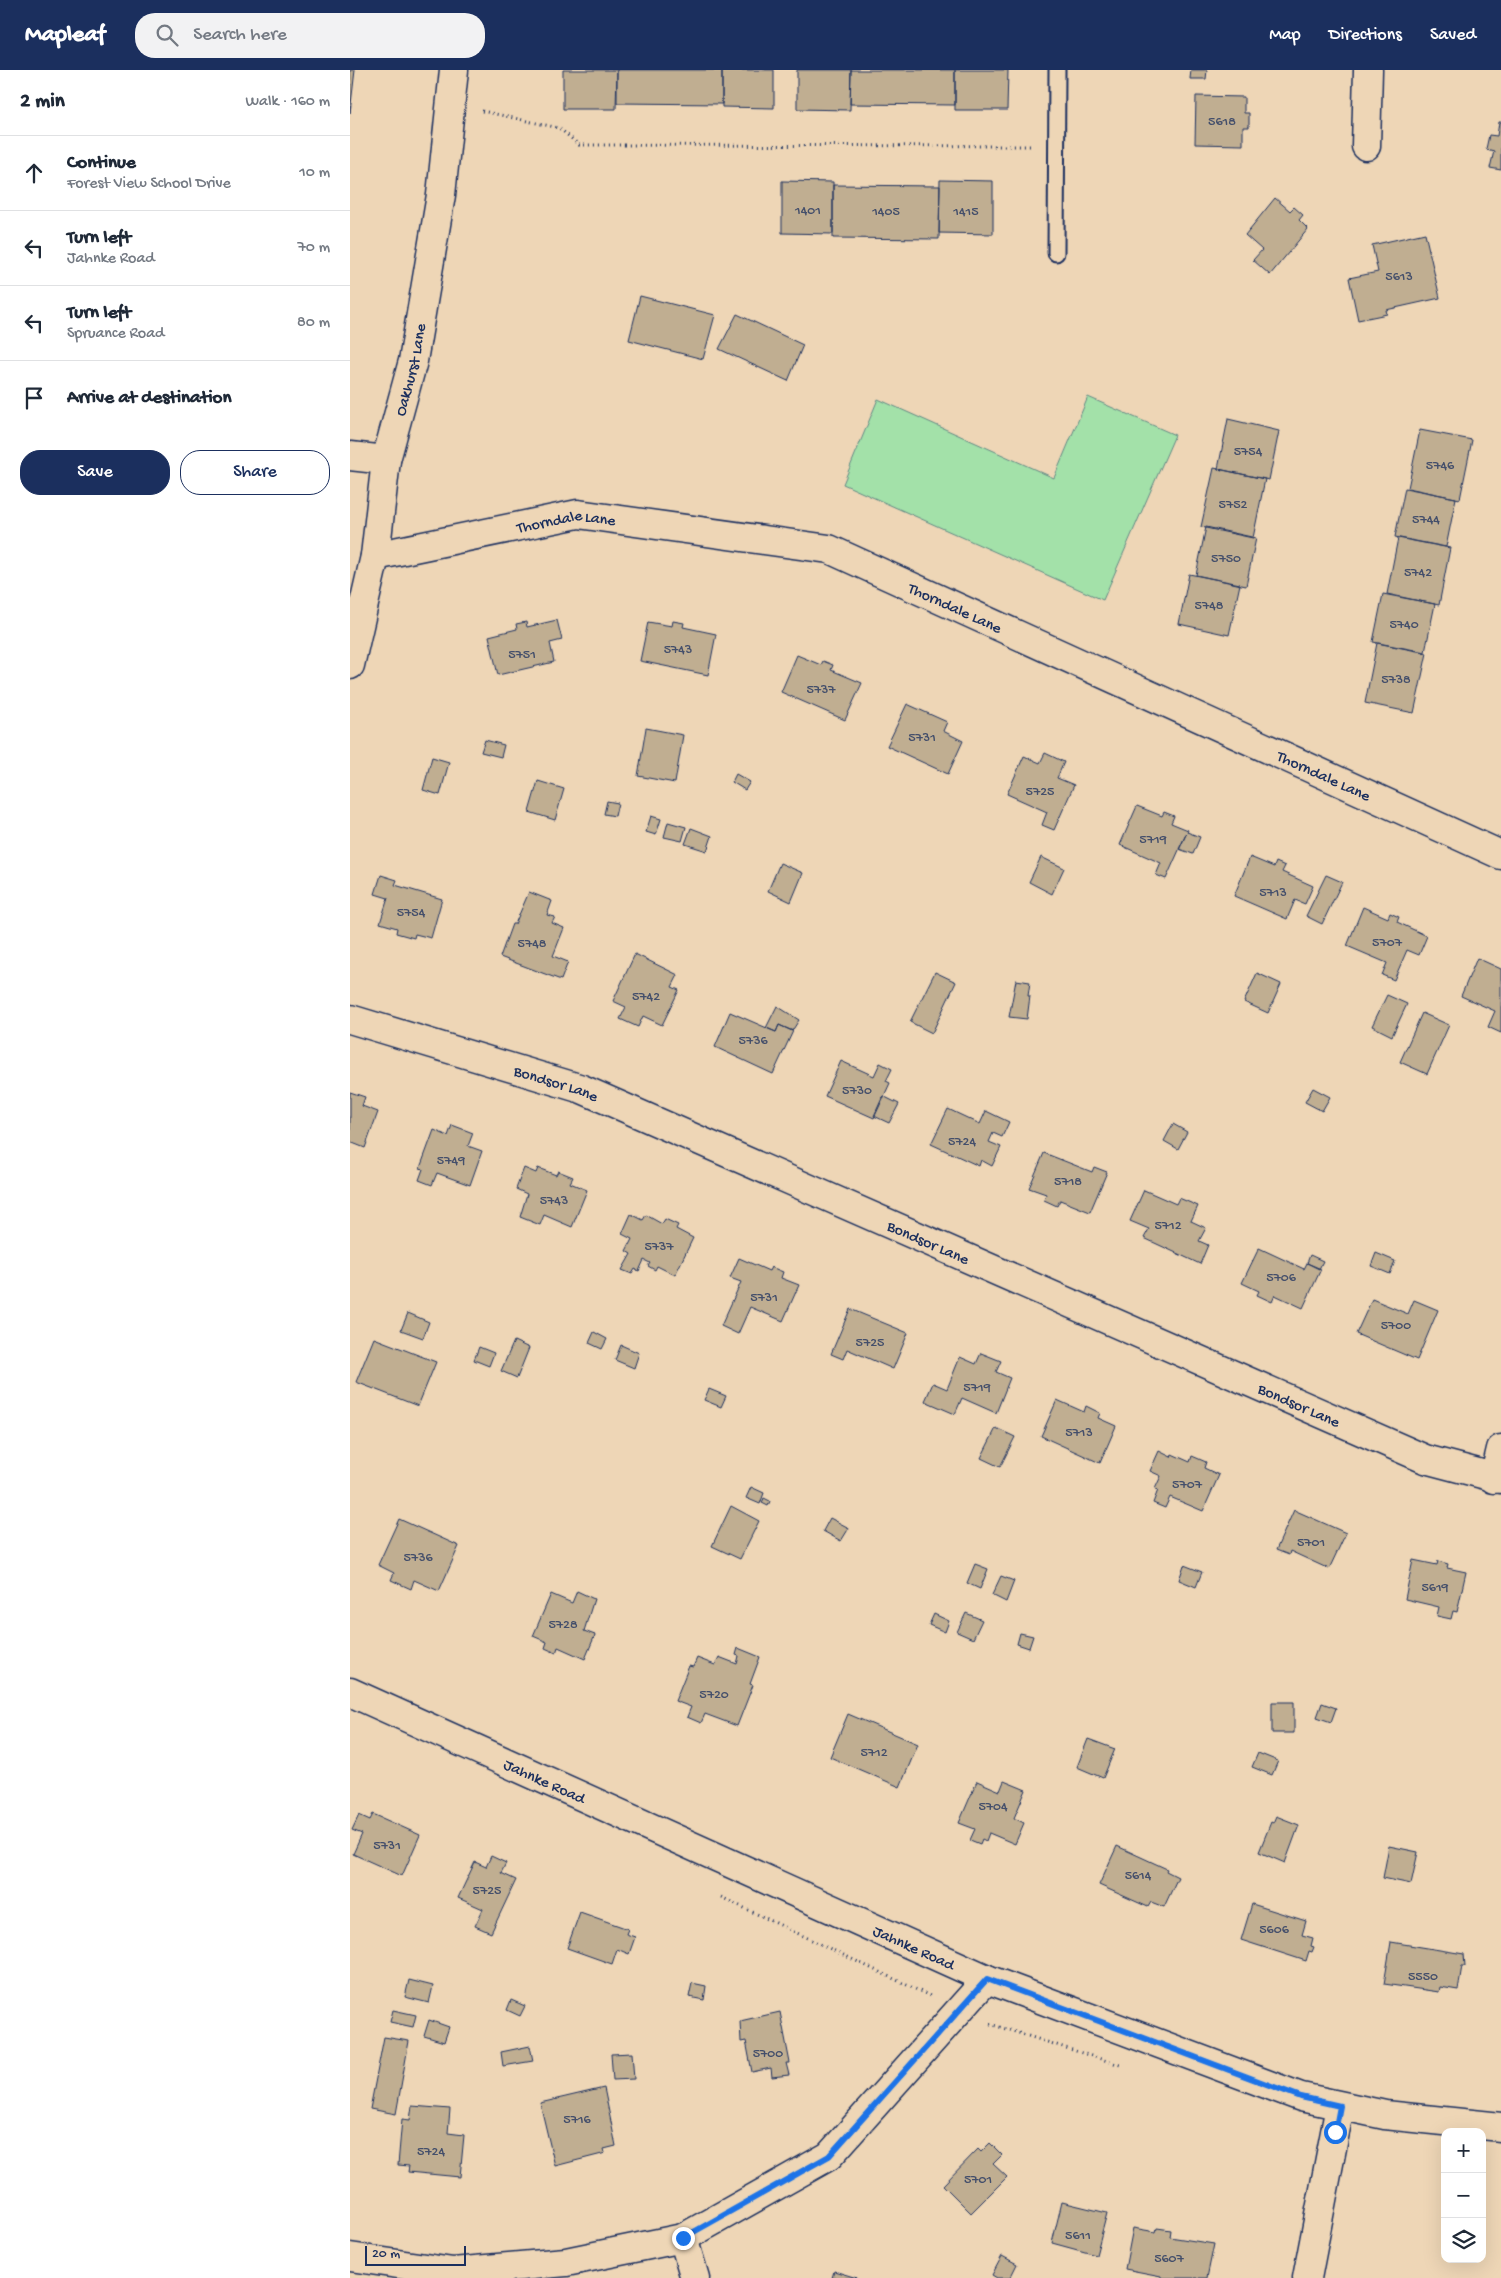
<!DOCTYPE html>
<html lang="en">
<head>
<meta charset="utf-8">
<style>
  body { margin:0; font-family:"Gochi Hand",sans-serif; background:#f2f2f3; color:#1f2937 }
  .controls { position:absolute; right:15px; bottom:15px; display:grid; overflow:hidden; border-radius:10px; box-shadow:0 5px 20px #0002 }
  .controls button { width:45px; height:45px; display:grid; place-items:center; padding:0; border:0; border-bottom:1px solid #e0e1e3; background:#fff; color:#1f2937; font:25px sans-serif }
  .scale { position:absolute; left:15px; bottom:12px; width:101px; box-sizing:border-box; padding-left:5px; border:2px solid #1b2f5e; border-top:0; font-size:14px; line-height:18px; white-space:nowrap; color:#1b2f5e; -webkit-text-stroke:4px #eed6b6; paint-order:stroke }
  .stop { position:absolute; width:15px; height:15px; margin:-11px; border:4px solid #1a73e8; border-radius:50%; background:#fff }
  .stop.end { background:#1a73e8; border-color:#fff; box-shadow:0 1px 5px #0008 }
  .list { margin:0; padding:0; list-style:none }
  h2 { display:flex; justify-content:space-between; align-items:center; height:65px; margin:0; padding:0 20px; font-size:21px }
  h2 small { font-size:16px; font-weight:400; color:#747a83 }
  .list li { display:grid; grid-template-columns:32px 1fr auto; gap:15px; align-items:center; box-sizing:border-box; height:75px; padding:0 20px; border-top:1px solid #e0e1e3 }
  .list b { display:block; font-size:19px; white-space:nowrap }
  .list p { margin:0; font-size:16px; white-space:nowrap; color:#747a83 }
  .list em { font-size:16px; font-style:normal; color:#747a83 }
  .actions { display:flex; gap:10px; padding:15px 20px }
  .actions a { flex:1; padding:11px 0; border:1px solid #1b2f5e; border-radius:20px; text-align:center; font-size:18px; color:#1b2f5e }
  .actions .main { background:#1b2f5e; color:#fff }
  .icon { flex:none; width:28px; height:28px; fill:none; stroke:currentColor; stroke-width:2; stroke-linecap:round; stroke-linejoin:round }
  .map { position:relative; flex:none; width:1151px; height:2208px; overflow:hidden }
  header { display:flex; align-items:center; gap:30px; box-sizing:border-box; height:70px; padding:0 25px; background:#1b2f5e; color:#fff }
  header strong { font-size:24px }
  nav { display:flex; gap:28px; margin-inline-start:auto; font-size:18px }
  .search { width:350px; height:45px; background:#f2f2f3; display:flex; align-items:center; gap:12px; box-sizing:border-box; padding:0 18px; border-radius:20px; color:#747a83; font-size:19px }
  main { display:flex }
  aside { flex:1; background:#fff }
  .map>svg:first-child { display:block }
  .green { fill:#a3e1a9; stroke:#5f8884 }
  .building { fill:#c0ae91; stroke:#1b2f5e }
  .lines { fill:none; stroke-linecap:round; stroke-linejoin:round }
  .service-casing { stroke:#1b2f5e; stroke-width:19 }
  .minor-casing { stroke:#1b2f5e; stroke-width:31 }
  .secondary-casing { stroke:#1b2f5e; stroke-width:31 }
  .path { stroke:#1b2f5e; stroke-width:3; stroke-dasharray:1 4; stroke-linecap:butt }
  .service { stroke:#eed6b6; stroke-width:15 }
  .minor { stroke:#eed6b6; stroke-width:28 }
  .secondary { stroke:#eed6b6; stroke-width:28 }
  .route { stroke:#1a73e8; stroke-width:6 }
  .labels { text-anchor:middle; stroke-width:4.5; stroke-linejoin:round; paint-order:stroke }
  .number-label { font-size:14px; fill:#444f6b }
  .street-label { font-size:16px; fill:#1b2f5e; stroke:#eed6b6 }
</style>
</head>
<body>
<header>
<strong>Mapleaf</strong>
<div class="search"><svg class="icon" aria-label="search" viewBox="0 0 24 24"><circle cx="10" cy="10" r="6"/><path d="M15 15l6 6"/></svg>Search here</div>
<nav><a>Map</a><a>Directions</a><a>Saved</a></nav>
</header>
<main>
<aside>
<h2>2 min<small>Walk · 160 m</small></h2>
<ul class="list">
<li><svg class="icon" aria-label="ahead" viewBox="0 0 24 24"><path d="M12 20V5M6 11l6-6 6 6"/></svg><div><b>Continue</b><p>Forest View School Drive</p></div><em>10 m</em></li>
<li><svg class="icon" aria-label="left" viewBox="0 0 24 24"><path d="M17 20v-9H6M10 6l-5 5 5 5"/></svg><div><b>Turn left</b><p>Jahnke Road</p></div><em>70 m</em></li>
<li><svg class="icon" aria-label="left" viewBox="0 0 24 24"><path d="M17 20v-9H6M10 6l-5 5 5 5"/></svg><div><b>Turn left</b><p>Spruance Road</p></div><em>80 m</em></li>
<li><svg class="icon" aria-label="arrive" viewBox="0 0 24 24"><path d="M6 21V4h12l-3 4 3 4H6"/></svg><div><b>Arrive at destination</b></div></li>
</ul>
<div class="actions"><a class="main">Save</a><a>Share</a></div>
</aside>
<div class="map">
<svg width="1151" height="2208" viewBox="0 0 1151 2208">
  <rect width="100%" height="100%" fill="#eed6b6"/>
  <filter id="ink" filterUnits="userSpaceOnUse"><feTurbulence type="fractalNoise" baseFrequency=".02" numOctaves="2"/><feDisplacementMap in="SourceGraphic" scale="10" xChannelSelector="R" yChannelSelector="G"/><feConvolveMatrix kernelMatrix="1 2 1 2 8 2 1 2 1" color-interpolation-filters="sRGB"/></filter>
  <g filter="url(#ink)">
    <path class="green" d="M738,327L825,365L753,530L493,414L528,329L704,408Z"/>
    <path class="building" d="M0,0H5L0,43Z
      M213,0H267L266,39H213Z
      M267,0H372V34L267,33Z
      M372,0H424V38L372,37Z
      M447,0H501L500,40L447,39Z
      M501,0H605V35L500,34Z
      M605,0H658L657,40H605Z
      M841,0H857L856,9H840Z
      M846,26L894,27V43H899V57H893V75L845,74Z
      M1149,52H1151V100L1140,98L1144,81L1136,79L1139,65L1147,66Z
      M590,110L643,111V164L589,163Z
      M432,111L483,112V164L432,163Z
      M483,115L590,116L589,169L483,168Z
      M925,128L940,141L944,137L953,145L949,150L958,159L920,205L903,190L912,180L895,165Z
      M1075,163L1090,228L1036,240L1037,244L1008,250L999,208L1028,202L1022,175Z
      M290,226L365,245L353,289L279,270Z
      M387,244L453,275L438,311L369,279Z
      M878,349L929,361L919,410L868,399Z
      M1070,360L1122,370L1110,429L1058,418Z
      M864,398L915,409L903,468L851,457Z
      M1055,418L1106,428L1096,477L1045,467Z
      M856,457L906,468L896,516L846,505Z
      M1048,468L1100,478L1089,535L1037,524Z
      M839,504L890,514L879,565L829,554Z
      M1033,524L1085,534L1075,582L1023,572Z
      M207,550L212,570L200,573L204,592L148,605L139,566L167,559L166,554L176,552L177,557Z
      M323,551L334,553L333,557L366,564L358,605L290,591L298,552L322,556Z
      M1027,573L1077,583L1064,643L1015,633Z
      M447,585L471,595L473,591L483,595L481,600L512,613L495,650L431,622Z
      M557,634L597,652L593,661L613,671L598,704L537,676Z
      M296,658L333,665L325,713L288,706Z
      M135,670L154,675L151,687L131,682Z
      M695,683L714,692L707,708L724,715L704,760L692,755L697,742L657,724L674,686L690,693Z
      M82,687L99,692L90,725L73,720Z
      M386,704L400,712L395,720L382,712Z
      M188,711L214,719L205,750L179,742Z
      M257,731L268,733L265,746L254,744Z
      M787,736L812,746L814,742L824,746L821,753L838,760L816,809L806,805L811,793L770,775Z
      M301,746L311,749L306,765L296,762Z
      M318,752L336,757L332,771L314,767Z
      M341,758L362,766L357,781L335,774Z
      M837,762L850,767L843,784L829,779Z
      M691,787L714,798L702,824L679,812Z
      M900,787L924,797L926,792L935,796L932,802L963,816L955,834L945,830L937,849L884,826Z
      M430,793L453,803L441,832L418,821Z
      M31,805L47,810L45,815L92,829L81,868L65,864L64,868L46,863L47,858L30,853L38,828L25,824Z
      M976,805L992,812L972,854L956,846Z
      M179,822L202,831L197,845L205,847L202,853L214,858L203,886L218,892L211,910L150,887L162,854H165Z
      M1013,837L1038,848L1040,843L1049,847L1047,852L1077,866L1069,885L1057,880L1044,910L1032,905L1037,893L997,876Z
      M285,884L328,905L322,917L329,920L312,955L293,946L288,957L270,949L276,937L263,931Z
      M1127,888L1151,899V963L1138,957L1145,941L1111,926Z
      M585,902L606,912L582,963L560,952Z
      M907,903L931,914L918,943L894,932Z
      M666,910L680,912L678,926H680L677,949L659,947Z
      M1037,925L1057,934L1042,966L1022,956Z
      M427,936L449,950L442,961L429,955L426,962L416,958Z
      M380,942L426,962L429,955L443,961L423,1004L365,977Z
      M1072,943L1099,955L1077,1004L1050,992Z
      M491,991L524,1006L530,993L542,999L536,1011L540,1013L524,1048L475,1026Z
      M963,1018L980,1027L972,1041L955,1032Z
      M0,1022L15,1027L12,1036L28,1042L15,1078L0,1072Z
      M533,1026L549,1034L539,1053L524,1046Z
      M598,1039L630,1054L636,1041L659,1052L652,1067L643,1063L639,1072L651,1077L642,1096L631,1090L629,1096L581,1074Z
      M823,1054L837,1062L828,1079L814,1071Z
      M102,1055L123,1063L118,1076L132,1081L120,1115L87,1103L82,1115L69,1110L73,1099L70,1098L84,1060L98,1066Z
      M694,1083L742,1102L744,1097L757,1102L740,1142L710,1130L707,1136L694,1130L696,1124L679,1118Z
      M174,1098L186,1103L188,1098L206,1105L208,1101L223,1107L220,1113L237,1120L222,1157L194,1145L190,1155L170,1147L177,1124L166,1119Z
      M794,1120L826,1134L829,1128L848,1136L841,1151L856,1158L849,1171L858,1175L850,1194L794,1168L799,1159L780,1151Z
      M281,1144L293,1150L296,1145L312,1154L315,1149L328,1155L326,1159L343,1168L325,1205L307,1196L305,1200L298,1196L300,1193L294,1190L289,1201L285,1199L282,1204L272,1200L281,1184L276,1181L282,1169L272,1164Z
      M909,1178L954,1199L957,1193L971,1199L953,1238L925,1225L922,1232L907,1225L909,1221L892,1213Z
      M1026,1183L1045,1191L1040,1204L1021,1196Z
      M960,1185L973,1191L969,1199L957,1193Z
      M389,1188L419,1201L421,1197L433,1202L431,1208L449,1215L433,1251L400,1237L388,1264L371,1256L391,1212L380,1208Z
      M1022,1229L1058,1244L1064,1230L1088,1240L1067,1290L1006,1264Z
      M500,1239L558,1263L543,1299L497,1279L493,1289L481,1284Z
      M58,1243L79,1252L73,1268L51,1260Z
      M244,1262L257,1269L252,1279L239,1273Z
      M24,1268L86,1292L68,1336L6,1312Z
      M164,1271L179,1278L167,1308L151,1301Z
      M271,1275L289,1283L284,1298L265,1290Z
      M129,1277L144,1283L139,1296L124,1290Z
      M631,1283L651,1291L646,1302L660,1308L646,1343L612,1328L605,1344L575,1331L583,1313L597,1319L610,1287L626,1294Z
      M359,1319L376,1326L371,1337L354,1330Z
      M707,1330L734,1342L736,1336L750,1343L748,1348L766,1356L750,1393L691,1366Z
      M646,1358L665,1367L650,1397L631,1388Z
      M809,1381L821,1387L822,1384L840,1392L842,1386L856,1392L854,1398L869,1405L853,1441L820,1427L815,1438L803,1433L808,1420L805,1419L811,1406L800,1401Z
      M401,1417L414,1423L410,1434L396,1428Z
      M414,1428L420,1431L418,1436L412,1433Z
      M381,1436L409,1451L390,1489L362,1476Z
      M944,1440L996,1463L979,1499L940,1481L939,1485L926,1480Z
      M480,1448L499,1458L491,1471L473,1461Z
      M49,1449L109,1476L89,1521L64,1510L61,1519L41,1510L44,1503L28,1495Z
      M1063,1490L1087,1495L1088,1491L1098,1494L1097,1498L1116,1502L1107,1542L1103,1541L1101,1549L1087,1546L1089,1537L1055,1529Z
      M625,1494L638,1499L630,1519L617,1513Z
      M834,1495L852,1502L846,1517L829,1510Z
      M651,1506L664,1511L656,1532L642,1525Z
      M227,1521L244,1529L234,1561L245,1565L235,1589L208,1577L206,1583L195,1578L197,1572L183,1566L201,1524L222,1533Z
      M616,1543L632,1550L623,1569L607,1562Z
      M584,1544L599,1551L595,1562L579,1555Z
      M670,1563L683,1566L679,1578L667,1574Z
      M388,1578L410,1587L400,1614L403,1615L387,1656L355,1644L351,1653L337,1647L341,1637L325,1631L339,1596L343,1597L347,1588L365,1595L369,1587L387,1594L389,1586L386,1585Z
      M922,1632H944V1663H922Z
      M972,1633L986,1638L981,1652L967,1647Z
      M498,1644L568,1674L550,1717L480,1687Z
      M738,1669L765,1679L753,1708L727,1697Z
      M908,1683L928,1691L922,1705L902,1697Z
      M627,1711L650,1721L654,1711L676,1720L664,1748L674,1753L665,1774L639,1763L636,1771L632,1769L630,1774L620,1770L625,1759L609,1753Z
      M23,1744L70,1765L52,1806L3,1784L12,1764L2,1760L9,1745L20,1750Z
      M926,1746L949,1755L935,1793L909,1782L921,1752L923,1753Z
      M767,1776L817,1799L816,1801L828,1807L814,1837L801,1832L798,1837L749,1815Z
      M1039,1776L1068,1782L1061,1814L1033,1808Z
      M141,1786L156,1793L151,1803L166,1810L141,1863L125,1856L133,1839L108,1828L125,1792L136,1797Z
      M902,1834L956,1851L952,1865L963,1868L961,1876L964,1877L962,1882L959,1881L956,1891L891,1870Z
      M230,1842L278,1859L276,1864L285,1867L279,1884L267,1879L262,1894L217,1878Z
      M1041,1872L1114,1884L1115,1896H1112L1108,1920L1090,1917L1089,1922L1034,1914Z
      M59,1910L83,1916L79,1933L55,1927Z
      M342,1913L356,1916L354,1930L339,1927Z
      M161,1930L175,1936L170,1946L157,1940Z
      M43,1940L66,1945L63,1957L40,1952Z
      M430,1942L440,1993H436L439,2005L422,2007L421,1998L402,2002L396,1971L391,1972L390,1951Z
      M79,1950L99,1957L94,1972L74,1966Z
      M34,1967L59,1971L46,2044L20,2039Z
      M180,1976L183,1991L153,1996L151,1982Z
      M282,1983L284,2009L263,2010L261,1984Z
      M254,2018L266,2076L254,2079L255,2083L252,2084L205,2096L190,2033Z
      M62,2036L100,2039L98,2063L114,2065L110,2107L58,2102L59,2096L48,2095L52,2049L60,2050Z
      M640,2073L652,2085L643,2094L657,2107L621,2143L593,2115L628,2079L631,2082Z
      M712,2132L757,2143L746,2185L702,2173Z
      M783,2158L806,2162L807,2158L821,2160L820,2167L864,2174L857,2208H811V2206L775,2199Z
      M652,2186L667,2194L660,2208H647L642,2205Z
      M484,2201L507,2208H482Z"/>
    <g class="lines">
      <g class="service-casing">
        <path id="service" d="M706,183L707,0"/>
      </g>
      <g class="minor-casing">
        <g id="minor">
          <path d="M1016,76L1018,0"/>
          <path d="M0,386L36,390"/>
          <path id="s1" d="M25,486L228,444L479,479L1151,785"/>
          <path id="s2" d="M0,595L25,486L36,390L63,291L91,125L104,0"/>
          <path id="s3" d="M0,949L232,1019L1075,1389L1151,1409"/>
          <path d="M1144,1409L1151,1379"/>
          <path d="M333,2168L345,2208"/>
          <path d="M0,2187L103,2202L216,2192L333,2168L479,2086L637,1909"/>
          <path d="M957,2208L990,2036"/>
        </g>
      </g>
      <g class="secondary-casing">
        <g id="secondary">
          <path id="s4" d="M0,1622L637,1909L951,2027L1035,2045L1151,2057"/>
        </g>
      </g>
      <path class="path" d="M132,41L209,58L229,75L683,76
        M371,1827L580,1926
        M640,1954L770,1995"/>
      <use href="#service" class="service"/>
      <use href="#minor" class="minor"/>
      <use href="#secondary" class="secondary"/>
    </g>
  </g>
  <g class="lines" filter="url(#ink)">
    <path class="route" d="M333,2168L479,2086L637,1909L951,2027L990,2036L985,2062"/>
  </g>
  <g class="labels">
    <g class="number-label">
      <text x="872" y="55">5618</text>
      <text x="458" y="144">1401</text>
      <text x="536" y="145">1405</text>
      <text x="616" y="145">1415</text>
      <text x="1049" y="210">5613</text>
      <text x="898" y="385">5754</text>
      <text x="1090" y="399">5746</text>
      <text x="883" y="438">5752</text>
      <text x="1076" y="453">5744</text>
      <text x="876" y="492">5750</text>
      <text x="1068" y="506">5742</text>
      <text x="859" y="539">5748</text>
      <text x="1054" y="558">5740</text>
      <text x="328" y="583">5743</text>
      <text x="172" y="588">5751</text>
      <text x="1046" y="613">5738</text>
      <text x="471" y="623">5737</text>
      <text x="572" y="671">5731</text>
      <text x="690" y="725">5725</text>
      <text x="803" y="773">5719</text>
      <text x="923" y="826">5713</text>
      <text x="61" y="846">5754</text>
      <text x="1037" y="876">5707</text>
      <text x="182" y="877">5748</text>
      <text x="296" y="930">5742</text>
      <text x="403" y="974">5736</text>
      <text x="507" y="1024">5730</text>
      <text x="612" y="1075">5724</text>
      <text x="101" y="1094">5749</text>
      <text x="718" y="1115">5718</text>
      <text x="204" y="1134">5743</text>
      <text x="818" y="1159">5712</text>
      <text x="309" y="1180">5737</text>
      <text x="931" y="1211">5706</text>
      <text x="414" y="1231">5731</text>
      <text x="1046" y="1259">5700</text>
      <text x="520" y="1276">5725</text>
      <text x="627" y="1321">5719</text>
      <text x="729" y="1366">5713</text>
      <text x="837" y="1418">5707</text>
      <text x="961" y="1476">5701</text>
      <text x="68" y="1491">5736</text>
      <text x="1085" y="1521">5619</text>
      <text x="213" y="1558">5728</text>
      <text x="364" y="1628">5720</text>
      <text x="524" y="1686">5712</text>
      <text x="643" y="1740">5704</text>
      <text x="37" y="1779">5731</text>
      <text x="788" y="1809">5614</text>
      <text x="137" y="1824">5725</text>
      <text x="924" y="1863">5606</text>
      <text x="1073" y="1910">5550</text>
      <text x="418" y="1987">5700</text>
      <text x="227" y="2053">5716</text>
      <text x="81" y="2085">5724</text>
      <text x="628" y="2113">5701</text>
      <text x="728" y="2169">5611</text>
      <text x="819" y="2192">5607</text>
    </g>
    <g class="street-label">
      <text dy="6" stroke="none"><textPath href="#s2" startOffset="302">Oakhurst Lane</textPath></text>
      <text dy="6" stroke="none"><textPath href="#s1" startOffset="195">Thorndale Lane</textPath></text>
      <text dy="6" stroke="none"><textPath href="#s1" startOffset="600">Thorndale Lane</textPath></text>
      <text dy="6" stroke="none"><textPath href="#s1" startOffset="1005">Thorndale Lane</textPath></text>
      <text dy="6" stroke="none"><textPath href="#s3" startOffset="216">Bondsor Lane</textPath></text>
      <text dy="6" stroke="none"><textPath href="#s3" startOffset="621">Bondsor Lane</textPath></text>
      <text dy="6" stroke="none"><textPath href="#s3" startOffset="1026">Bondsor Lane</textPath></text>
      <text dy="6" stroke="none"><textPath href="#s4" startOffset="214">Jahnke Road</textPath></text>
      <text dy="6" stroke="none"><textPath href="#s4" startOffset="619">Jahnke Road</textPath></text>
    </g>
  </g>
</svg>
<div class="controls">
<button>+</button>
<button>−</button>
<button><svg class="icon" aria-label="layers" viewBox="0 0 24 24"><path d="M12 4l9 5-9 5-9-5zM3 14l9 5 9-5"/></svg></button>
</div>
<div class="scale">20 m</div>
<div class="stop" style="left:985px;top:2062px"></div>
<div class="stop end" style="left:333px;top:2168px"></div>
</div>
</main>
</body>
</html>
